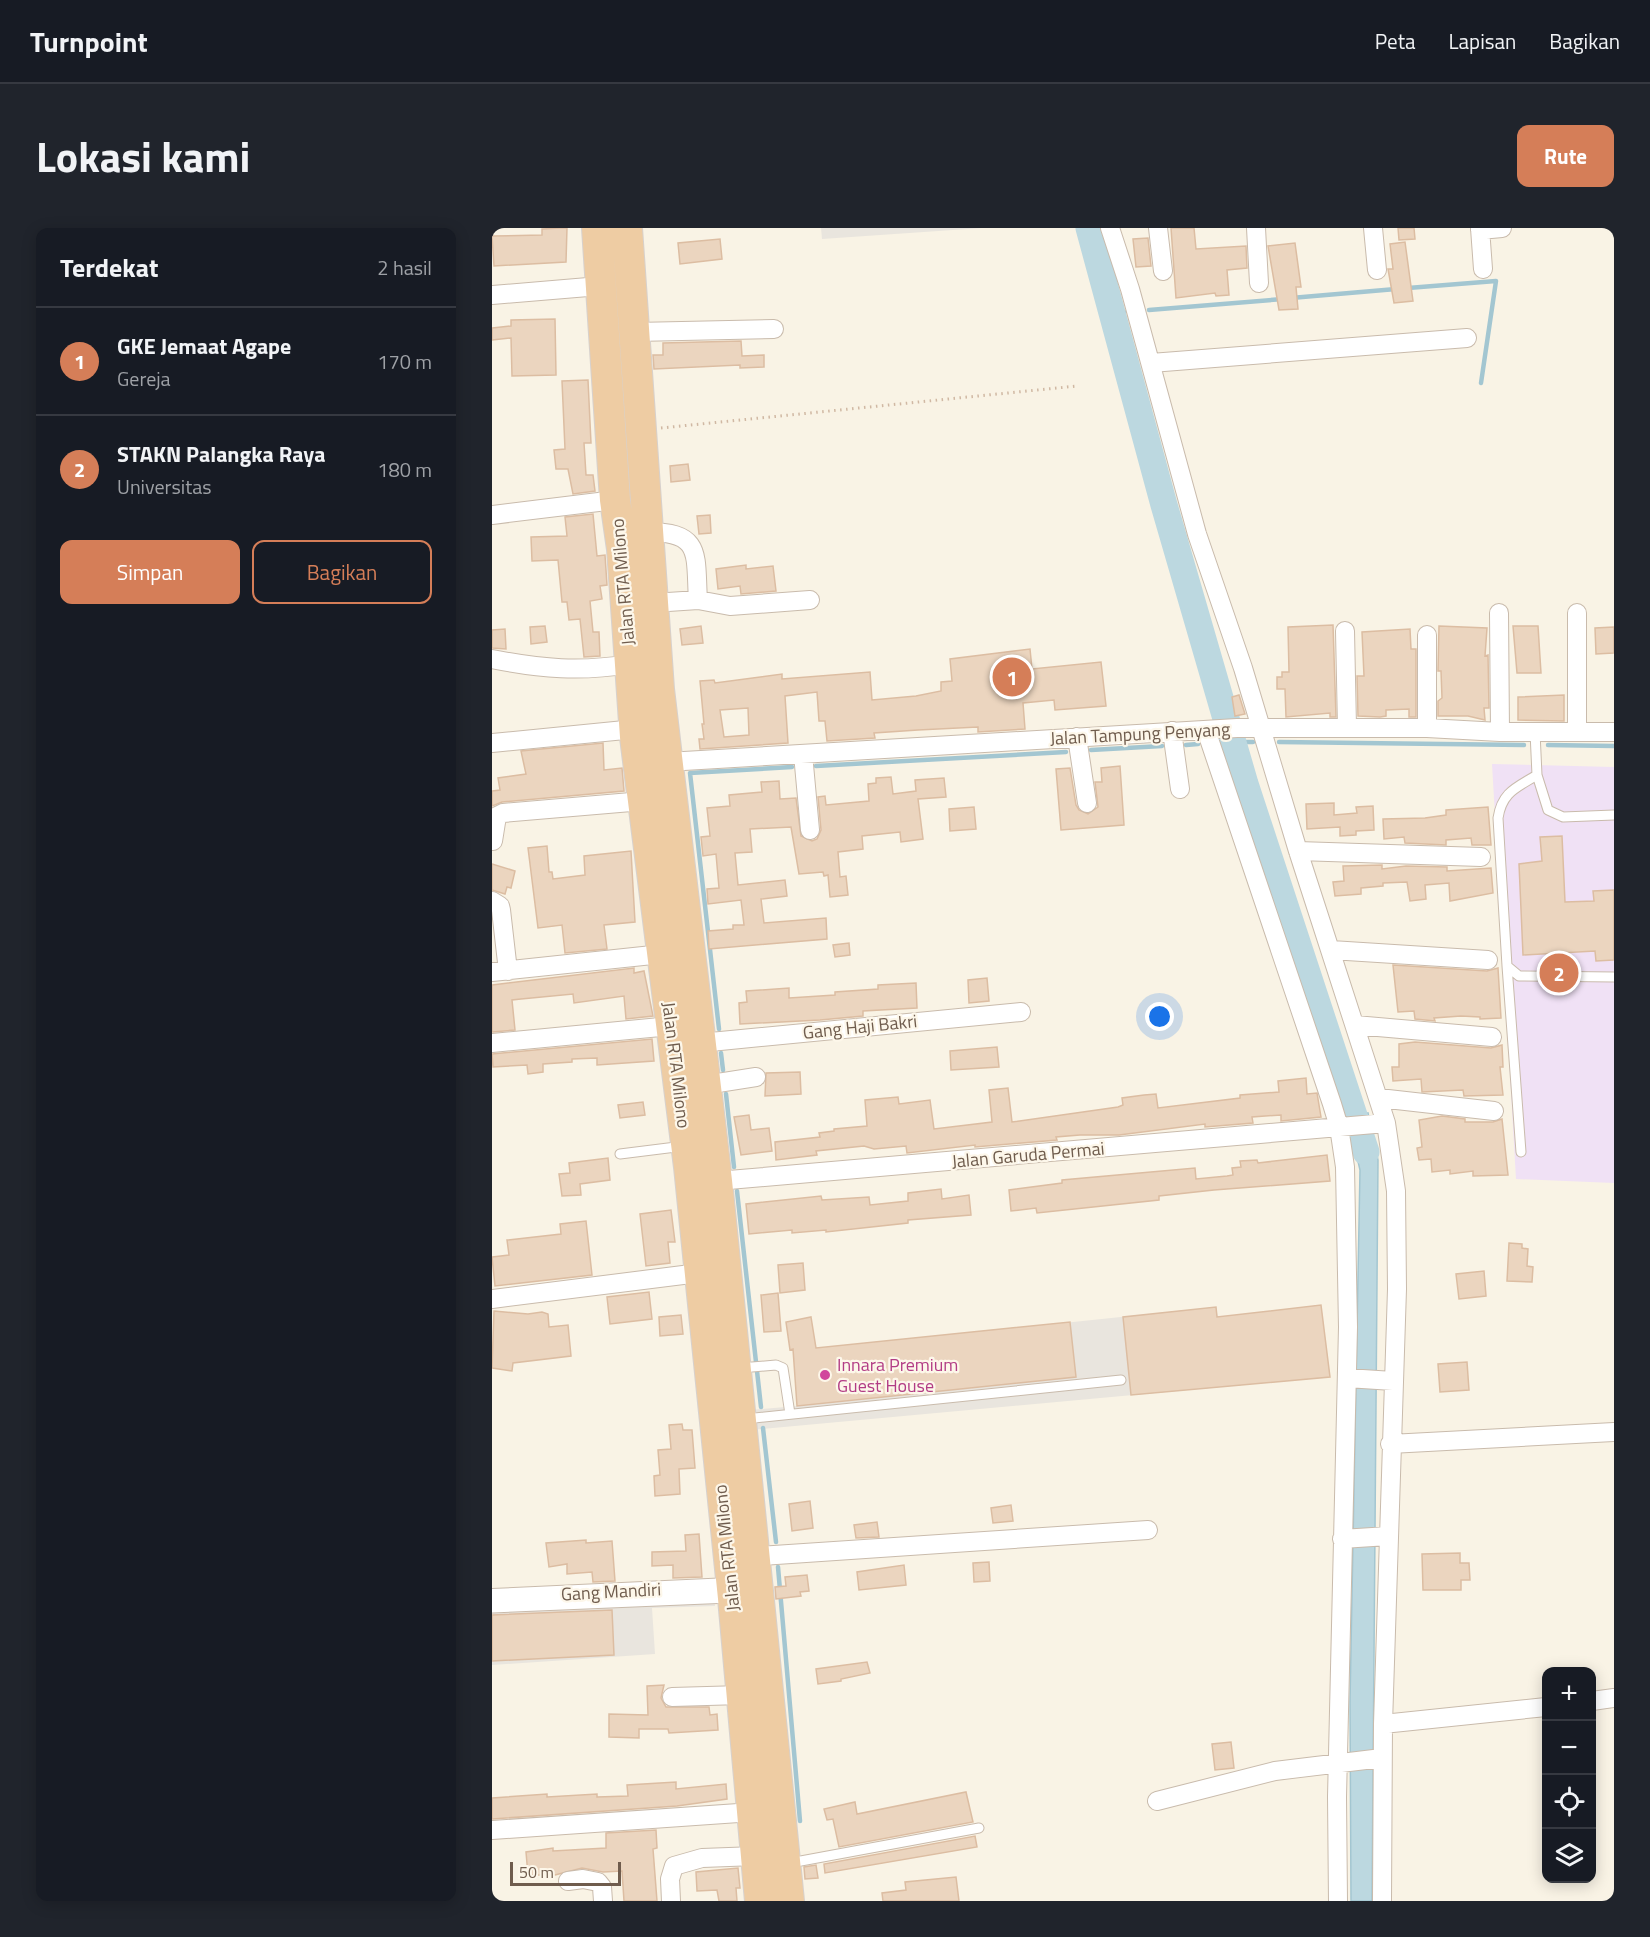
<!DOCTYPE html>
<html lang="id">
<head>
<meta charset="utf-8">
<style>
  body { margin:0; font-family:"Titillium Web",sans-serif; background:#20242c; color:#f1f3f6 }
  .controls { position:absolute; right:18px; bottom:18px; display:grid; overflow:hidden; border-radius:12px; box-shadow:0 3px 15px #0003 }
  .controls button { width:54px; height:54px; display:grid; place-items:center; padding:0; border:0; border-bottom:2px solid #363941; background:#171b24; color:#f1f3f6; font:30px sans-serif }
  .scale { position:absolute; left:18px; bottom:15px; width:111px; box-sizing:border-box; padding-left:6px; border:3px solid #6f5c4d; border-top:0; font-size:16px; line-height:21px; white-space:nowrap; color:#6f5c4d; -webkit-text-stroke:4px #fdf7ea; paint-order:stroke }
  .you { position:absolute; left:668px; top:789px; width:21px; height:21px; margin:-15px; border:4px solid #fff; border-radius:50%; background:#1a73e8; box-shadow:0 0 0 9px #1a73e833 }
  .badge { display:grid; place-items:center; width:39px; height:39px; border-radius:50%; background:#d57e58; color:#fff; font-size:20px; font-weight:700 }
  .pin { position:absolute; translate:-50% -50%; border:3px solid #fff; box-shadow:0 2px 6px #0006 }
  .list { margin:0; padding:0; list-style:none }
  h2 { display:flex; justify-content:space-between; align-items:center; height:78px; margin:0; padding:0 24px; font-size:26px }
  h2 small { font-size:20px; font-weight:400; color:#9ea1a6 }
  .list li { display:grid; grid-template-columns:39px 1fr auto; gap:18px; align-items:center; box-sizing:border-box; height:108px; padding:0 24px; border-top:2px solid #363941 }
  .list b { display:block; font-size:22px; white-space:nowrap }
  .list p { margin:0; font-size:20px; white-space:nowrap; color:#9ea1a6 }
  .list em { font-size:20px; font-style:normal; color:#9ea1a6 }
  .actions { display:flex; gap:12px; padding:18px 24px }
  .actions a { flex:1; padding:14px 0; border:2px solid #d57e58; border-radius:12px; text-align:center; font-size:21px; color:#d57e58 }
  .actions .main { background:#d57e58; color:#fff }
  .icon { flex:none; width:33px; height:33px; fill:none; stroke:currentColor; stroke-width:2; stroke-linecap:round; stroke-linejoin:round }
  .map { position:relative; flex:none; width:1122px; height:1673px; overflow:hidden; border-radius:12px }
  header { display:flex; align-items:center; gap:36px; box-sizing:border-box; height:84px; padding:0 30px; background:#171b24; border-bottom:2px solid #363941 }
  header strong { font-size:28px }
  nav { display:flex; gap:33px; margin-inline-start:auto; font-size:21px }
  .intro { display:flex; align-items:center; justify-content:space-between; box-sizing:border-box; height:144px; padding:0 36px }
  h1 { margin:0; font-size:42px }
  .button { padding:15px 27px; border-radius:12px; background:#d57e58; color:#fff; font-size:21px; font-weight:700 }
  main { display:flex; gap:36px; padding:0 36px }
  aside { flex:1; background:#171b24; border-radius:12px; box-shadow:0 3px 15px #0003 }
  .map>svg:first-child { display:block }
  .industrial { fill:#e9e5de }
  .education { fill:#f0e1f5 }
  .water { fill:#bcd8e0; stroke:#a3c6d1; stroke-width:1.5 }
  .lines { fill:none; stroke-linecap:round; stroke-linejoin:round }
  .stream { stroke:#a3c6d1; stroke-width:4.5 }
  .river { stroke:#bcd8e0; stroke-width:27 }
  .building { fill:#ebd5bf; stroke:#dcbda2; stroke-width:1.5; fill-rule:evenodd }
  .service-casing { stroke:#c9bbac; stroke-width:11 }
  .minor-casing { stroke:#c9bbac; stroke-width:20 }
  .trunk-casing { stroke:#d7d1cd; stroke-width:32 }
  .path { stroke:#d0b8a3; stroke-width:3; stroke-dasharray:1.5 4.5; stroke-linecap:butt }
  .service { stroke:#fff; stroke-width:9 }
  .minor { stroke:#fff; stroke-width:18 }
  .trunk { stroke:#eecca3; stroke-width:30 }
  .hotel-dot { fill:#d1479c; stroke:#fdf7ea; stroke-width:2 }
  .labels { text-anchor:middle; stroke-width:4.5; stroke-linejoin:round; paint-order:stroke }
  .street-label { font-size:18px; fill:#6f5c4d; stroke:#fdf7ea }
  .hotel-label { font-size:18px; fill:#b23c85; stroke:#fdf7ea; text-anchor:start }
</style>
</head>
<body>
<header>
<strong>Turnpoint</strong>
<nav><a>Peta</a><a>Lapisan</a><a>Bagikan</a></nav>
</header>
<div class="intro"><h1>Lokasi kami</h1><a class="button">Rute</a></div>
<main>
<aside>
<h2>Terdekat<small>2 hasil</small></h2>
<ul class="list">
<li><span class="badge">1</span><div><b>GKE Jemaat Agape</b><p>Gereja</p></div><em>170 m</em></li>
<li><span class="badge">2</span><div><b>STAKN Palangka Raya</b><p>Universitas</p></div><em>180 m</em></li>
</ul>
<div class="actions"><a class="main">Simpan</a><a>Bagikan</a></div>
</aside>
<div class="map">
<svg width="1122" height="1673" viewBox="0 0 1122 1673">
  <rect width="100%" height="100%" fill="#f9f3e5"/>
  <path class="industrial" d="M329,0H490L330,11Z
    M829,1077L838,1149L259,1202L258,1182L305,1178L360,1117L724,1079L726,1089Z
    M222,1363L223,1378L160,1380L163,1426L0,1437V1373Z"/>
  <path class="education" d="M1000,536L1122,539V955L1024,951Z"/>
  <path class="water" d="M876,885L886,932L880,1673H859L858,1474L868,942L856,890Z"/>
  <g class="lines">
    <path class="stream" d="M916,60L1004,53L989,155
      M799,70L904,61
      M657,82L791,71
      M621,85L632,84
      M731,514H761
      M787,514L1032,517
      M694,517L706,516
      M1056,517L1122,518
      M599,522L670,518
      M324,538L574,524
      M227,801L198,545L300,539
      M229,825L231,842
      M234,866L242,939
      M245,963L269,1179
      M271,1200L284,1314
      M286,1339L308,1593"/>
    <path class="river" d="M597,0L672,277L753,556L874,924"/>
  </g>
  <path class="building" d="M68,0H75L74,34L2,38L0,8L50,7V1Z
    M679,0H702L704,21L754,18L755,40L735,42L737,67L724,68L723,65L684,70Z
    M906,0H922L923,11L907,12Z
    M656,10L659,38L644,39L641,11Z
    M228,11L230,31L188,36L186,15Z
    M913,14L921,73L902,75L896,41H901L898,16Z
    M803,15L809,59H804L806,81L787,82L776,18Z
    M63,91L64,147L20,148L19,110L0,112V100L19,98V92Z
    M249,113L250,128L272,127V139L248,140V137L162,141L161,127H171V115Z
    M96,152L99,215H92L94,247H101L103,263L81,266L76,241H64L62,222L73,221L70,153Z
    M196,236L198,252L179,254L178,238Z
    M101,286L105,328L113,327L115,357L108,358L110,371L98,373L101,404H107L108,428L92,429L88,391L77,392L75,374H70L66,332L40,333L39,309L75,308L73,289Z
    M218,287L219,305L207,306L205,288Z
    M254,337V341L281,338L284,363L249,366L248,358L226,361L224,341Z
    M841,397L844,489H838V485L794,489L793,461H785V449H790V444H797L796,399Z
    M53,398L55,414L39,416L38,399Z
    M209,398L211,415L190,417L188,401Z
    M947,398L995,400L993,428L996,427L997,480H992L993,492L976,488H946V473L950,470L949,443H946Z
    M1021,398H1046L1049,445H1025Z
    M1122,399V425L1104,426L1103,400Z
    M13,401L14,421L0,420V402Z
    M918,401L919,421H924V489H917V481L894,482V488L888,489L866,488L865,448H872L870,404Z
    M538,421L540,441L609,434L614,478L563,482L562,472L531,475L533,501L486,504V499L426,502L382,505L383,510L335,513L333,493H327L325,464L293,468L296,515L208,521L207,511H212L210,496H212L208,453L222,452L223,455L290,446V451L378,444L380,472L424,468L449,463V454L460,453L458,431ZM256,480L257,507L232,509L228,482Z
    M747,467L753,486L743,488L740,469Z
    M1072,467V493L1026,492V469Z
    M111,515L112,542L130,540L132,563L10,574L0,578V563L8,562L6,550L34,546L29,523Z
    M628,538L632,597L569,602L564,541L578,540L584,577L587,582L596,586L606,579L603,554H610L609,540Z
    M399,549L401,566L424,563L423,552L452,550L454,569L426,571L431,611L409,614L408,604L370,608L371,621L346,624L348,649L354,648L356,667L338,669L336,647L332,648L331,644L307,646L299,599L258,601L260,624L243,625L246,657L293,652L295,668L269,671L272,695L334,690L335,711L217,721L216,703L241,701V697H252L249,672L216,676L215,661L227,660L224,626L211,628L209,609L218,608L215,580L238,578L237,567L270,564L269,554L287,553L288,571L304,570L309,608L320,613L325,611L329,602L326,569L333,568L334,577L377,573L376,556L384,555V550Z
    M842,575V587L865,585L864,579L881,578L882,602L864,603V607L848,608V599L815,601L814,576Z
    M482,579L484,601L458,603L457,581Z
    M996,579L999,617H980L979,610L954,612V617L913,615L912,609L892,611L891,591L933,590L954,587V582Z
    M1070,608L1073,674L1102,673L1101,663L1122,662V732L1104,733L1103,723L1031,727L1027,636L1050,633L1048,609Z
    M55,618L57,644H60L61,651L93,647L92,628L139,623L143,694L112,697L115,721L73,725L70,697L46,700L36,620Z
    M0,636L23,643L19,660L15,659L13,666L0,662Z
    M890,637V641L914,638L955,639V643L999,640L1001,665L958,673L957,655L933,657L934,671L918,673L915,654L891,655V658L869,660V666L843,668L841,654L852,653L851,638Z
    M357,715L358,727L343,729L341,717Z
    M901,737L995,743L1006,740L1009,790L988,791V789L969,788L942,790L943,793L923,791L922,783L906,784Z
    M142,740V745L152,743L161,788L134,791L132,768L82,775L81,766L29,771L20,772L23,802L0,804V757Z
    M495,750L497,773L477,775L476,752Z
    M424,755L425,780L371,783V788L328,792L248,796L247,775L255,774L254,763L297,760V770L343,767V764L386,761V757Z
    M160,811L162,833L105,837V830L80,831V834L51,836V844L36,846L35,837L1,839L0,826Z
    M923,814L999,820L1010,817L1011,839H1008L1011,867L972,868L971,862L930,864L929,851L901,853L900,839H907V816Z
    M505,819L507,839L459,842L458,823Z
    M308,844L309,866L273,868L274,845Z
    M814,850L815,866L825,865L829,889L789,893V887L760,889L761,895L713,899V896L627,907H588L564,909L565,912L483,919V917L415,925L414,918L382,921L372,918L324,923L325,927L284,932L283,914L328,909L327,905L342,903V901L375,898L373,872L406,869L407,876L438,872L442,901L500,894L497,862L516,860L520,894L626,879L631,877L630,870L652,867L664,866L666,880L748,870V867L787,864L786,853Z
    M151,874L153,887L128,890L126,877Z
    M257,887L259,902L277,900L280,923L249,927L242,889Z
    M950,888L973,891V894H1001L1010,891L1016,947L981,948V943L958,946V942L940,944L939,931L927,932L925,920L930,919L927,892Z
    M835,927L838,953L722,962L667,968V972L545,985L544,980L519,983L517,962L570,955V952L703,940L704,951L735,948L741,947L740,940L749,939L748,933L765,932L766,935Z
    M116,930L118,952L88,956L89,967L70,968L67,946L78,945L77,935Z
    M449,961L450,971L477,967L479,987L416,992V995L334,1004V1002L300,1005V1002L257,1006L254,976L329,968L330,972L377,969L378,977L416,973V965Z
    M179,982L183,1014H176L178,1035L154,1038L148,986Z
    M94,993L100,1047L3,1058L0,1029L17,1027L15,1012L69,1006L68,996Z
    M1017,1015L1030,1016V1020L1036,1021L1035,1038L1041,1039L1040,1054L1015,1053Z
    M311,1035L313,1062L288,1065L286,1037Z
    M992,1043L994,1068L967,1071L964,1046Z
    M157,1064L160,1091L118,1096L115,1069Z
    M286,1065L289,1103L272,1104L269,1067Z
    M829,1077L838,1149L639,1167L631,1089L724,1079L725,1089Z
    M2,1083L36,1086L50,1084L56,1086L57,1099L76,1097L79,1128L21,1135L20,1143L0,1140Z
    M189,1087L191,1106L168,1108L167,1089Z
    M319,1089L324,1120L578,1094L584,1149L305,1178L301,1121L298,1122L294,1094Z
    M975,1134L977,1162L948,1164L946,1136Z
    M190,1196L191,1202H200L203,1240L187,1241L188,1266L163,1268L162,1248L168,1247L166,1222L179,1221L177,1197Z
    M318,1273L321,1300L300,1303L297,1276Z
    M519,1277L521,1293L501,1295L499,1280Z
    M385,1294L387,1309L364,1310L362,1297Z
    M207,1306L210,1349L181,1350V1337L160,1338V1324L194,1323L193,1307Z
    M94,1312V1315L120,1313L123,1353L101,1354L100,1344L75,1346V1336L57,1339L54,1315Z
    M968,1325V1335H977L978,1352H969V1362H931L930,1326Z
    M497,1334L498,1353L482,1354L481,1335Z
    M412,1337L414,1357L367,1362L365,1344Z
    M315,1347L317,1363L308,1364L309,1368L284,1371L283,1359L294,1358L293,1349Z
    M120,1382L122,1427L0,1433V1387Z
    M375,1434L378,1445L349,1451V1453L326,1456L324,1441Z
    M172,1457L169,1470L174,1479H217L218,1487L225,1486L226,1502L177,1505L176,1501H147V1510L117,1509V1486L156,1487L155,1458Z
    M739,1514L742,1540L723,1542L720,1516Z
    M184,1554V1561L234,1556L235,1571L185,1578L0,1591V1570L55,1566V1569L105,1566V1569L136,1568L135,1557Z
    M474,1564L481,1594L347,1619L341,1591L335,1592L332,1581L363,1574L365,1586Z
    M164,1602L165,1620L161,1621L165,1673H132L130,1643L111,1644L90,1640L63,1647H36L34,1624L61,1620V1623L114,1620V1605Z
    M483,1608L485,1619L333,1645L332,1636Z
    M324,1637L326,1650L313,1651L312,1639Z
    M246,1640L248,1660H244L245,1673H227L225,1662L205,1663L204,1644Z
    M464,1649L467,1673H391L390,1665L414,1662L413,1654Z"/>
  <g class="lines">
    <g class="service-casing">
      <path id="service" d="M1043,504L1045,547L1056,582L1071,589L1122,587
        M1045,547C1024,560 1010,564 1006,590L1015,738L1027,748L1122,749
        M1015,738L1029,924
        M128,926L192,918
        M248,1140L284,1137L291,1140L298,1186
        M253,1191L629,1152
        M0,1380L238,1370
        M298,1635L487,1600"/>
    </g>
    <g class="minor-casing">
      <path id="minor" d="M618,0L638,61L705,306L751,440L806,623L894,895L904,963L905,1061L891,1496L890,1673
        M666,0L671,43
        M764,0L767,55
        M881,0L885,42
        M988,0L991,41
        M988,2L1010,0
        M0,67L108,58
        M143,104L282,101
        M659,135L975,110
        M0,287L123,272
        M156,304C211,304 203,327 206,372
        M161,375L206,372L238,378L318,372
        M1007,385L1008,504
        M853,403L855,499
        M935,407V500
        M0,431C50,441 88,444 138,436
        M714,502L840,876L847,899L853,939L856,1099L845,1569L846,1673
        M680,503L688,561
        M1085,504V385
        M585,509L595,575
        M0,515L143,501
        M311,526L318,602
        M175,534L745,500H935L1008,504H1122
        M1,613L5,588L11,585L151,573
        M806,623L989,629
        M0,673L8,678L9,682L16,743
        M839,722L996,732
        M0,744L170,726
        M863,797L1000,809
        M0,815L179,798
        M208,815L529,784
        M213,857L264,849
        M887,870L1002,883
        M225,953L894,895
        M0,1071L207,1045
        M855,1150L901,1153
        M898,1216L1122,1204
        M850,1311L896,1308
        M253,1329L656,1302
        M0,1370L238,1359
        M180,1469L250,1467
        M1100,1473L1122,1470
        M891,1496L1054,1479
        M665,1573L783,1543L890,1530
        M0,1602L261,1584
        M76,1653L91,1651L106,1654L110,1659L111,1673
        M179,1673L178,1651L182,1638L210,1630L264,1628"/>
    </g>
    <g class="trunk-casing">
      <path id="trunk" d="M105,0L123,272L130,321L143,509L197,939L241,1370L268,1673
        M135,0L167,461L225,953L297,1673"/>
    </g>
    <path class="path" d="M169,200L585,158"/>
    <use href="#service" class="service"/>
    <use href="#minor" class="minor"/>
    <use href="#trunk" class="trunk"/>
  </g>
  <circle class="hotel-dot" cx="333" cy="1147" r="6"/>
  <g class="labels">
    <g class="street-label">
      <text transform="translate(131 354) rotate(-95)" y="6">Jalan RTA Milono</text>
      <text transform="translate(648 506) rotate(-3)" y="6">Jalan Tampung Penyang</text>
      <text transform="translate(368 799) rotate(-6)" y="6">Gang Haji Bakri</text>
      <text transform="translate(184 837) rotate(83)" y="6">Jalan RTA Milono</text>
      <text transform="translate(536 927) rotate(-5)" y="6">Jalan Garuda Permai</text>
      <text transform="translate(235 1320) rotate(-96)" y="6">Jalan RTA Milono</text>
      <text transform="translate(119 1364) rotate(-3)" y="6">Gang Mandiri</text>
    </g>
    <g class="hotel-label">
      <text x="345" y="1143">Innara Premium<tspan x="345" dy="21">Guest House</tspan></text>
    </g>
  </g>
</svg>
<div class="controls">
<button>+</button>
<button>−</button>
<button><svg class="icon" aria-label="locate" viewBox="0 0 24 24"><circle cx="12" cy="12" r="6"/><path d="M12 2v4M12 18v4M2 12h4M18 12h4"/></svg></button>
<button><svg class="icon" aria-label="layers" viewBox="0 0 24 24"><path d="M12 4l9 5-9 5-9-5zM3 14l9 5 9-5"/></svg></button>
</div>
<div class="scale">50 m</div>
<div class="you"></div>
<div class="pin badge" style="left:520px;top:449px">1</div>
<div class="pin badge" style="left:1067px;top:745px">2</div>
</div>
</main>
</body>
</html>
